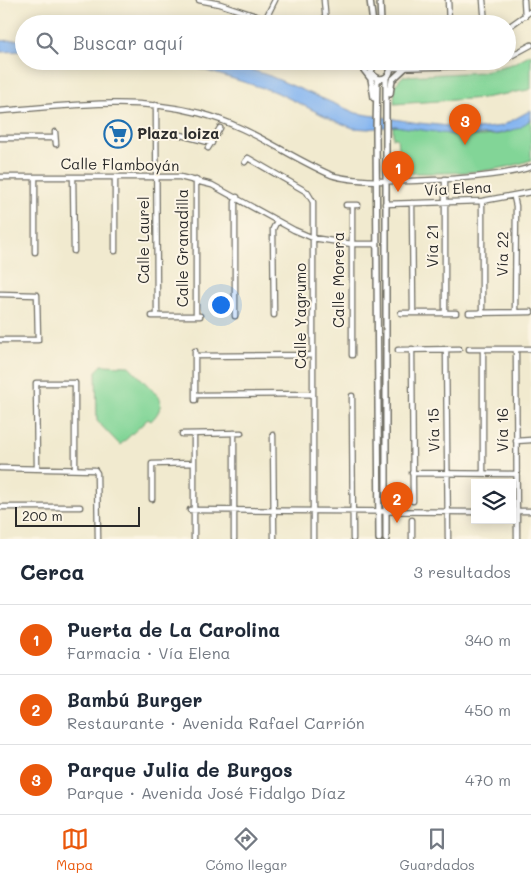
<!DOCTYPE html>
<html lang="es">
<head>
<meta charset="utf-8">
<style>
  body { margin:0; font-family:Mali,sans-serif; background:#f6f6f7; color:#1f2937 }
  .controls { position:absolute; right:15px; bottom:15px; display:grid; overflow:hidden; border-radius:0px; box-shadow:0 2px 12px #0003 }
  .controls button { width:45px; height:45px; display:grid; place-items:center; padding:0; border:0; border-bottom:1px solid #e0e1e3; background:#fff; color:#1f2937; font:25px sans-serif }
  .scale { position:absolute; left:15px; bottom:12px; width:125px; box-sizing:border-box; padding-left:5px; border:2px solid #2b2b2b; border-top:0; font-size:14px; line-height:18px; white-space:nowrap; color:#2b2b2b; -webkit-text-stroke:4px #fcf5e5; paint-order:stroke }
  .you { position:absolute; left:220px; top:304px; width:18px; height:18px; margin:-12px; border:4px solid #fff; border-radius:50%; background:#1a73e8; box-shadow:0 0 0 8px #1a73e833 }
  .badge { display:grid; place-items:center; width:32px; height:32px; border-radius:50%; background:#ea580c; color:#fff; font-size:16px; font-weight:700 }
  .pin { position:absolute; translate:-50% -41px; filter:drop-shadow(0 1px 2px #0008) }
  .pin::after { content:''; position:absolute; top:26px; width:18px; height:15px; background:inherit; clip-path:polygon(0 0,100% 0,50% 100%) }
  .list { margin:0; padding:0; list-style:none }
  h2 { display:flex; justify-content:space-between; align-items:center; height:65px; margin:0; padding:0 20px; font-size:21px }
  h2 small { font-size:16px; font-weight:400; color:#747a83 }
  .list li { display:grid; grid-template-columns:32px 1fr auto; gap:15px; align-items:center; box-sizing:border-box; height:70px; padding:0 20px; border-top:1px solid #e0e1e3 }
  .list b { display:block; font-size:19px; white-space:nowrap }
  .list p { margin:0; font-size:16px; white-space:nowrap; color:#747a83 }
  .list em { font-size:16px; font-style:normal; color:#747a83 }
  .icon { flex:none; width:28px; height:28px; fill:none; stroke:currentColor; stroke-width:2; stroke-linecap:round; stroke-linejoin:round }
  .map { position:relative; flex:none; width:531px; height:539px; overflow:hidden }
  .search { position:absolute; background:#fff; box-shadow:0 2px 12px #0003; left:15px; right:15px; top:15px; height:55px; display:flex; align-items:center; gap:12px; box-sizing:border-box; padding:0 18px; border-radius:28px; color:#747a83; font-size:19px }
  .sheet { height:275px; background:#fff }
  nav { display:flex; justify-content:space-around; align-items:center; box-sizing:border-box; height:70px; border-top:1px solid #e0e1e3; background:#fff; font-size:14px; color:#747a83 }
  nav a { display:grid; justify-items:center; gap:2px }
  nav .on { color:#ea580c }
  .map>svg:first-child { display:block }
  .green { fill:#82d597; stroke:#568061 }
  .water { fill:#85b5f0; stroke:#58708e }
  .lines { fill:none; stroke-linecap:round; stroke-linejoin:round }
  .minor-casing { stroke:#706e64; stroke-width:7 }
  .major-casing { stroke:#706e64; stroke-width:8 }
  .minor { stroke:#fff; stroke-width:4.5 }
  .major { stroke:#fff; stroke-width:5 }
  .labels { text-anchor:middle; stroke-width:4; stroke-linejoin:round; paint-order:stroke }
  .poi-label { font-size:15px; font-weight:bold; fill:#2b2b2b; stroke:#fcf5e5; text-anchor:start }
  .street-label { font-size:15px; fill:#2b2b2b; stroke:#fcf5e5 }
</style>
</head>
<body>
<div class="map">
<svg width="531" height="539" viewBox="0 0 531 539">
  <rect width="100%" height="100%" fill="#fcf5e5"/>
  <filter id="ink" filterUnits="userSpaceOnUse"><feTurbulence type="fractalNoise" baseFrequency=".02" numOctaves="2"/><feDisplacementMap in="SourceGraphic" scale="10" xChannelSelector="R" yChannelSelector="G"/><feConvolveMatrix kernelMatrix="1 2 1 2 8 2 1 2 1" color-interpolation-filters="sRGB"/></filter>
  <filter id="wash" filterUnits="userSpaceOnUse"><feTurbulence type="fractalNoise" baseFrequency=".0096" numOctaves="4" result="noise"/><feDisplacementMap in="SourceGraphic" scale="20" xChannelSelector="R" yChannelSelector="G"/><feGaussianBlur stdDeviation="1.12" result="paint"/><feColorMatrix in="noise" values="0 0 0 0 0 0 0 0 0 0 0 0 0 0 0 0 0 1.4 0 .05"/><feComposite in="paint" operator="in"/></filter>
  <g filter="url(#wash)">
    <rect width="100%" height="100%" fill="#f1eacf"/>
    <path class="green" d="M531,54V89L528,90L483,98L394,104L395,85L403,76L480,72L512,64Z
      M531,119V160C490,175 443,173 400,173L394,169L393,151L398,149L397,138H393V126C437,129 493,151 531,119Z
      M102,365L129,366L160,398C162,408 158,414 151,421L148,419L120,445L97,421L96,371Z"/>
    <path class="water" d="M24,39V51L0,52V41Z
      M175,61H225L270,76L356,113L419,123L478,129L502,126L531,110V119L520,128L498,134L462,136L395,126L368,129L353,128L333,120L276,92Z"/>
  </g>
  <g filter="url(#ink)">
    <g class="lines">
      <g class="minor-casing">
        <path id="minor" d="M199,0L220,4L280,24
          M324,0L326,24
          M448,0L449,24
          M483,0L485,24
          M524,0L525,16
          M266,18L275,0
          M507,28L531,11
          M507,58L531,45
          M359,61L372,66
          M391,68L468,66L497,61
          M156,105L157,316
          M0,111C66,106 134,96 199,113C249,126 284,154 329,174C358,188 499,179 531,167
          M55,132L56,144
          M156,134H177L212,143
          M0,138H55
          M208,148L220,128
          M245,162L248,158L307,192L313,202V539
          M0,177H180L212,185L294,230L313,238L352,244H376
          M35,177V252
          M73,177L74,251
          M445,179V313
          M514,197L516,206L515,312
          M482,201V312
          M412,203L413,312
          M385,204L482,201L531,192
          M346,205H358
          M352,205V355
          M115,251V177
          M0,294L37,295L38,340H0
          M401,313H456
          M469,313L531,312
          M274,315L273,229L277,221
          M152,316H200
          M196,316V180
          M235,316V202L237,197
          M412,349L413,501
          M446,349L448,539
          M469,349H531
          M483,349V473
          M516,349L517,539
          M398,350L459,349
          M195,351V400
          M195,356L313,355
          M195,395L313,394
          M352,396L353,539
          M234,433V539
          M182,434L241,433
          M194,434V539
          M273,435L274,539
          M516,441L531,440
          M0,468L95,470L97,473L98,539
          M37,468L36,383H75V468
          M412,473L516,474
          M152,499V464L194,463
          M0,507H80
          M190,510L475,512
          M512,511H531
          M412,520V539"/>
      </g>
      <g class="major-casing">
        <path id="major" d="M370,0L373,24
          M380,0L381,24
          M357,61L371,79L374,98
          M375,61L371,72C379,87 398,74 387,61
          M377,79L376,132L379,539
          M390,94L392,80L405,68
          M386,539V78"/>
      </g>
      <use href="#minor" class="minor"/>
      <use href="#major" class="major"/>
    </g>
  </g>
  <defs>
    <g id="supermarket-ring" transform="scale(1.4375)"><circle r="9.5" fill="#fcf5e5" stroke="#1f6fb2" stroke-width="1.5"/><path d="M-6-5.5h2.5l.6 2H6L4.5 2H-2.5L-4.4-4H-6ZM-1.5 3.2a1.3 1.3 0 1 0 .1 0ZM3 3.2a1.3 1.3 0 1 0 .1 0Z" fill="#1f6fb2"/></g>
  </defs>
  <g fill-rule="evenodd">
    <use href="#supermarket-ring" x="118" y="134"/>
  </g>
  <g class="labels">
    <g class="poi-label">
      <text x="137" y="139">Plaza loiza</text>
    </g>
    <g class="street-label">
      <text transform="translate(120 165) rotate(1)" y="5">Calle Flamboyán</text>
      <text transform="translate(458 189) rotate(-3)" y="5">Vía Elena</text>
      <text transform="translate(144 240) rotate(-90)" y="5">Calle Laurel</text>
      <text transform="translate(433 246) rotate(-90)" y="5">Vía 21</text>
      <text transform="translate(183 248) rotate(-90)" y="5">Calle Granadilla</text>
      <text transform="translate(503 254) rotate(-89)" y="5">Vía 22</text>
      <text transform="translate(339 280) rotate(-90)" y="5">Calle Morera</text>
      <text transform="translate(301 316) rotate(-90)" y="5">Calle Yagrumo</text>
      <text transform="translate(434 430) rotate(-91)" y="5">Vía 15</text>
      <text transform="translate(503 430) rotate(-90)" y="5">Vía 16</text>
    </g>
  </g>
</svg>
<div class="controls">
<button><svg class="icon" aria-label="layers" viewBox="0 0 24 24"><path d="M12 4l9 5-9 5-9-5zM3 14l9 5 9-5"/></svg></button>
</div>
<div class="scale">200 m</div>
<div class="you"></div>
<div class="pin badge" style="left:398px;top:192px">1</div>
<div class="pin badge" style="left:397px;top:523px">2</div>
<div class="pin badge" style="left:465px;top:145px">3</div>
<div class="search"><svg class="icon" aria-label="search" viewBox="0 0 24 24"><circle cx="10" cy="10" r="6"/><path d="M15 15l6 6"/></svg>Buscar aquí</div>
</div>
<section class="sheet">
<h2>Cerca<small>3 resultados</small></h2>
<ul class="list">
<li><span class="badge">1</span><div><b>Puerta de La Carolina</b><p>Farmacia · Vía Elena</p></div><em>340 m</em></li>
<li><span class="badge">2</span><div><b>Bambú Burger</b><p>Restaurante · Avenida Rafael Carrión</p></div><em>450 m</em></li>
<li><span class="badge">3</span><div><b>Parque Julia de Burgos</b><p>Parque · Avenida José Fidalgo Díaz</p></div><em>470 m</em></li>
</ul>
</section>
<nav>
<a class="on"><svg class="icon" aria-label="map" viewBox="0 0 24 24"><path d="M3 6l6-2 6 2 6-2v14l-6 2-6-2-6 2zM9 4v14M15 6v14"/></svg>Mapa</a>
<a><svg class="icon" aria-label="directions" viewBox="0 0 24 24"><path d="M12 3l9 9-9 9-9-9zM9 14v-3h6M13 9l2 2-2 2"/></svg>Cómo llegar</a>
<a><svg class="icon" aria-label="saved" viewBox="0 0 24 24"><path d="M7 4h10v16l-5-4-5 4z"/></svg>Guardados</a>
</nav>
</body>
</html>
